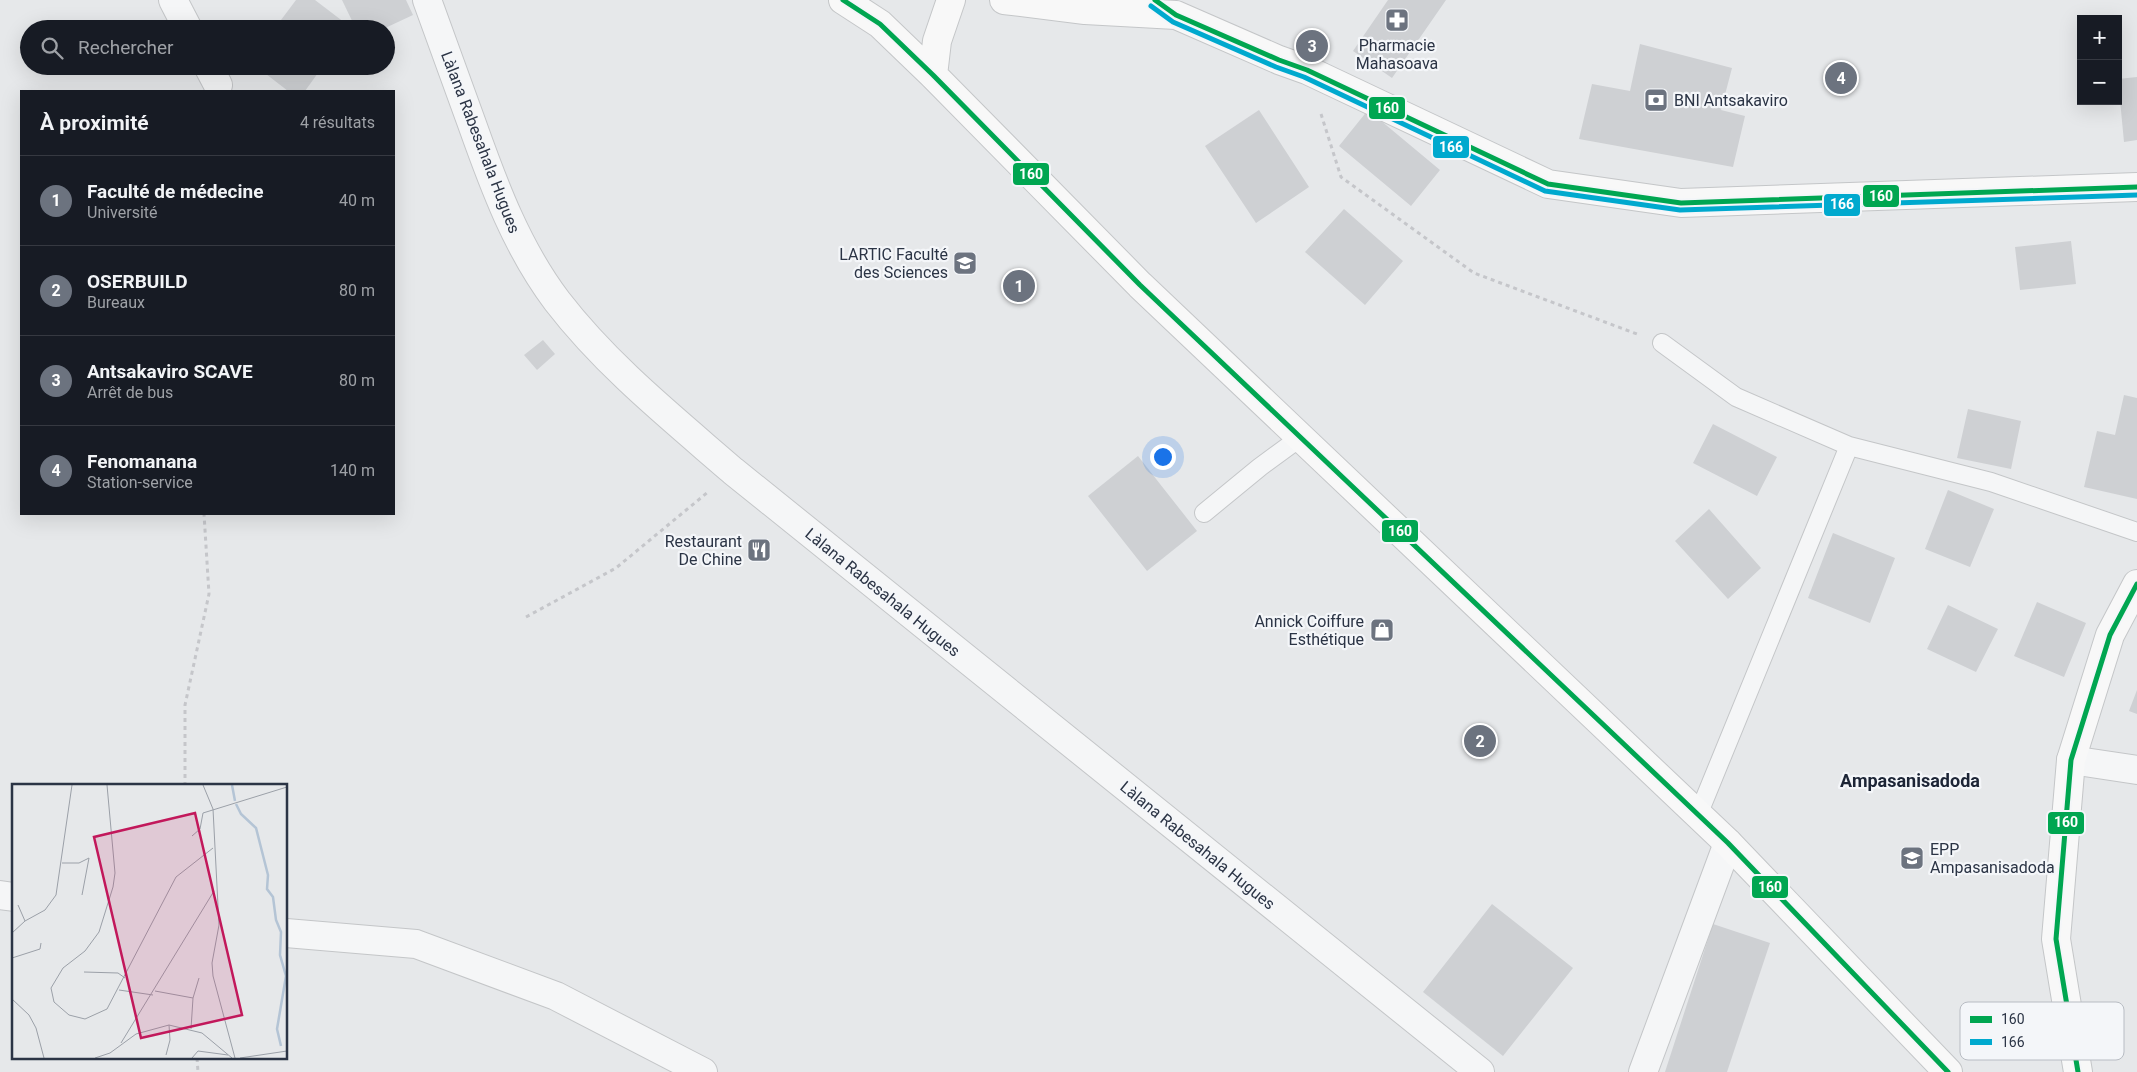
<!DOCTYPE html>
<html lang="fr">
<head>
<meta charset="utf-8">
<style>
  body { margin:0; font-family:Roboto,sans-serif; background:#20242c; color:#f1f3f6 }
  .controls { position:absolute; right:15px; top:15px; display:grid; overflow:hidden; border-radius:0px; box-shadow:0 5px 20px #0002 }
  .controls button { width:45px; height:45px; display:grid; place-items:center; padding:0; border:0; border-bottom:1px solid #363941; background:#171b24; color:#f1f3f6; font:25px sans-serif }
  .you { position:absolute; left:1162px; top:456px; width:18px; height:18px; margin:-12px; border:4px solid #fff; border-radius:50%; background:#1a73e8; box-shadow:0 0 0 8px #1a73e833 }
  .badge { display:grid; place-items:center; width:32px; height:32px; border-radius:50%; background:#6c737f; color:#fff; font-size:16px; font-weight:700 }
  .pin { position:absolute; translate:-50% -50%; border:2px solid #fff; box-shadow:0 1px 5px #0006 }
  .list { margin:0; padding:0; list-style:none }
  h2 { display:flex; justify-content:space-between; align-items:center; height:65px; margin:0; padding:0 20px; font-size:21px }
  h2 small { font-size:16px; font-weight:400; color:#9ea1a6 }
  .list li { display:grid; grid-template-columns:32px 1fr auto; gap:15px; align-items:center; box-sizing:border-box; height:90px; padding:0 20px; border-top:1px solid #363941 }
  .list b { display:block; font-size:19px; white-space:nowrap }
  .list p { margin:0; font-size:16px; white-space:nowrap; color:#9ea1a6 }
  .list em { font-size:16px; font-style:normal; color:#9ea1a6 }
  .icon { flex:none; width:28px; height:28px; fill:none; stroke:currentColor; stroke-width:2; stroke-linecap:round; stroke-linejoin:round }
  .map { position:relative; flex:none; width:2137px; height:1072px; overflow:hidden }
  .search { position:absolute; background:#171b24; box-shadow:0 5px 20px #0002; left:20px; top:20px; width:375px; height:55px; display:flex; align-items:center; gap:12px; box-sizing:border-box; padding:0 18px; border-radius:28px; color:#9ea1a6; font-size:19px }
  .panel { position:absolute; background:#171b24; box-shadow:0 5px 20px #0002; left:20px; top:90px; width:375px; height:425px; border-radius:0px }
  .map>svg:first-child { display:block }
  .building { fill:#ced0d3 }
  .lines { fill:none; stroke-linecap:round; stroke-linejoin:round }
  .lane-casing { stroke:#c4c6c8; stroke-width:20 }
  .street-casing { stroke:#c4c6c8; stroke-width:30 }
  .secondary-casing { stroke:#c4c6c8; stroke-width:30 }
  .path { stroke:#c5c6ca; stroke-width:3; stroke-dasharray:4 4; stroke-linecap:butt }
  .lane { stroke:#f5f6f7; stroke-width:18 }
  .street { stroke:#f5f6f7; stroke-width:28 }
  .secondary { stroke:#f8f8f8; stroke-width:28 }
  .bus-1-casing { stroke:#f4f6f9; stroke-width:9 }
  .bus-2-casing { stroke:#f4f6f9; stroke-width:9 }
  .bus-1 { stroke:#00a651; stroke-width:5 }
  .bus-2 { stroke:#00a9ce; stroke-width:5 }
  .labels { text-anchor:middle; stroke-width:4.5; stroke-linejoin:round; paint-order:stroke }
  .poi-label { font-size:16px; fill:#2b3445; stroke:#f4f6f9; text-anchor:end }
  .street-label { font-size:16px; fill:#2b3445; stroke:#f4f6f9 }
  .neighbourhood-label { font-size:18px; font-weight:bold; fill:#1d2536; stroke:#f4f6f9 }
  .inset-river { fill:none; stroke:#b4c4d5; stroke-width:2.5 }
  .inset-road { fill:none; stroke:#9ba0a8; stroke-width:1 }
  .view { fill:#c2185b; fill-opacity:0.15; stroke:#c2185b; stroke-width:2.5 }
  .inset-edge { fill:none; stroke:#2b3445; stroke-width:2.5 }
  .key { fill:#f4f6f9; stroke:#b8bcc3; stroke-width:1 }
  .key-label { font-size:14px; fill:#2b3445 }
  .line-badge { stroke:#f4f6f9; stroke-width:2 }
  .badge-label { font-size:14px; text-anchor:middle; font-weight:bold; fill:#fff }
</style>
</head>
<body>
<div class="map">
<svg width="2137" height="1072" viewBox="0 0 2137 1072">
  <rect width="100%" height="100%" fill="#e6e8ea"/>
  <path class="building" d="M296,0H315L353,29H292L281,20Z
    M342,0H406L413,15L383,29H356Z
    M1388,0H1446L1392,78L1353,51Z
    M1640,44L1732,68L1721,110L1745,116L1733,167L1579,139L1592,84L1630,91Z
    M272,66H323L305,91H288L266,74Z
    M2137,77V140L2124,142L2118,79Z
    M1259,110L1309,187L1256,223L1205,146Z
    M1368,110L1440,170L1411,206L1339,146Z
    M1344,209L1403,261L1365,305L1305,252Z
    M2071,241L2076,284L2020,290L2015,247Z
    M543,340L555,354L537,370L524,355Z
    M2124,395L2137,398V499L2084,487L2097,431L2115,435Z
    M1968,409L2021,421L2011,469L1957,458Z
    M1713,424L1777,457L1757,496L1693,463Z
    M1138,456L1197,531L1147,571L1088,496Z
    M1948,490L1994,509L1970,567L1925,549Z
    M1709,509L1761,568L1728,599L1675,541Z
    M1833,533L1895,558L1870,623L1808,598Z
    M2037,602L2086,623L2064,677L2014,656Z
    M1948,605L1998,629L1976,672L1927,649Z
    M2137,690V714L2129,711Z
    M1492,904L1573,968L1503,1056L1423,992Z
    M1713,924L1770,943L1727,1072H1665Z"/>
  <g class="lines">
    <g class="lane-casing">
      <path id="lane" d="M1662,343L1736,397L1849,446L1991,482L2137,532
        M1204,513L1260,467L1301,437
        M1698,815L1849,446"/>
    </g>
    <g class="street-casing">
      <path id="street" d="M173,0L188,29
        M427,0C442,41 457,83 472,124C494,186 517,248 557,301C607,366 672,418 733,471L1480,1072
        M208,66L218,85
        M2071,760L2137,770
        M0,895L14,897
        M286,933L416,944L556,996L703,1072
        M1643,1072L1728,843"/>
    </g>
    <g class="secondary-casing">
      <path id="secondary" d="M843,0L880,24L933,75L1140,285L1728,843L1948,1072
        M1004,0L1085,10L1176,15L1279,60L1307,70L1548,184L1681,203L2137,187
        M933,75L937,41L951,0
        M2078,1072L2056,939L2071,760L2110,635L2137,584"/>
    </g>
    <path class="path" d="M1321,114L1341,177L1474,273L1637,334
      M526,617L616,568L708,492
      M185,786V705L209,594L204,514
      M197,1058L198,1072"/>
    <use href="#lane" class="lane"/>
    <use href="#street" class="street"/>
    <use href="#secondary" class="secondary"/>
    <g class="bus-1-casing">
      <path id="bus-1" d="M843,0L880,24L933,75L1140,285L1728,843L1948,1072
        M1155,0L1176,15L1279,60L1307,70L1548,184L1681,203L2137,187
        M2078,1072L2056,939L2071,760L2110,635L2137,584"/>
    </g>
    <g class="bus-2-casing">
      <path id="bus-2" d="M1151,6L1173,22L1276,67L1304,77L1545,191L1680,210L2137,195"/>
    </g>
    <use href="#bus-1" class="bus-1"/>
    <use href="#bus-2" class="bus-2"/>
  </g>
  <defs>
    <g id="pharmacy-square" transform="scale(1.25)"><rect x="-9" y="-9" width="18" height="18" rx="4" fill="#6c737f" stroke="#f4f6f9"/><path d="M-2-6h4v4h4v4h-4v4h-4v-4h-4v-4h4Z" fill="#fff"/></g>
    <g id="bank-square" transform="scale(1.25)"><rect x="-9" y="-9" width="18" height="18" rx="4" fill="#6c737f" stroke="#f4f6f9"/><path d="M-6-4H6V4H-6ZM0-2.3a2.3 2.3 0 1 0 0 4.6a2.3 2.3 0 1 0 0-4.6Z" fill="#fff"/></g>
    <g id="university-square" transform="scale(1.25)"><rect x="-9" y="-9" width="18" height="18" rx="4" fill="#6c737f" stroke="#f4f6f9"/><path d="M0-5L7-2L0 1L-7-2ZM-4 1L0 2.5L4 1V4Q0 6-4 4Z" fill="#fff"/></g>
    <g id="restaurant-square" transform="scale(1.25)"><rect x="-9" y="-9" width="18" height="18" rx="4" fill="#6c737f" stroke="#f4f6f9"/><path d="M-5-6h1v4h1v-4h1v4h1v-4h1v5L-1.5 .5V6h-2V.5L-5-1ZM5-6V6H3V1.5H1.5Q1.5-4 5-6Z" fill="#fff"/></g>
    <g id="shop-square" transform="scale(1.25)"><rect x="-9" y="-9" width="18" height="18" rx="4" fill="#6c737f" stroke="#f4f6f9"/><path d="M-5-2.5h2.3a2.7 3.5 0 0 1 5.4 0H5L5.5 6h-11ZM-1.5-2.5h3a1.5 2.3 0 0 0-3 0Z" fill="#fff"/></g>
    <g id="school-square" transform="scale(1.25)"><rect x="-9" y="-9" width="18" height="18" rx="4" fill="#6c737f" stroke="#f4f6f9"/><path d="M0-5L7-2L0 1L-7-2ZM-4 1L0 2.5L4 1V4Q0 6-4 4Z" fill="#fff"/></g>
  </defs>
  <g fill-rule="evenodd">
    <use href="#pharmacy-square" x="1397" y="20"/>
    <use href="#bank-square" x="1656" y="100"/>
    <use href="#university-square" x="965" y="263"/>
    <use href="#restaurant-square" x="759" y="550"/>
    <use href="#shop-square" x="1382" y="630"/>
    <use href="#school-square" x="1912" y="858"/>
  </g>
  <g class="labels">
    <g class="poi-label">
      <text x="1397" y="51" text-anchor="middle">Pharmacie<tspan x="1397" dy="18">Mahasoava</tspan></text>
      <text x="1674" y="106" text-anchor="start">BNI Antsakaviro</text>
      <text x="948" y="260">LARTIC Faculté<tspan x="948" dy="18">des Sciences</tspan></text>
      <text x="742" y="547">Restaurant<tspan x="742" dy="18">De Chine</tspan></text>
      <text x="1364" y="627">Annick Coiffure<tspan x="1364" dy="18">Esthétique</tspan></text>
      <text x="1930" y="855" text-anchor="start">EPP<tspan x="1930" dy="18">Ampasanisadoda</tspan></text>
    </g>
    <g class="street-label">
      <text transform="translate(481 142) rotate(69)" y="6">Làlana Rabesahala Hugues</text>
      <text transform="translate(883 592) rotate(39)" y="6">Làlana Rabesahala Hugues</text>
      <text transform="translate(1198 845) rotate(39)" y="6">Làlana Rabesahala Hugues</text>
    </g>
    <g class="neighbourhood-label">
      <text x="1910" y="787">Ampasanisadoda</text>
    </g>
  </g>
  <g transform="translate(12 784)">
    <rect width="275" height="275" fill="#e6e8ea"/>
    <path class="inset-river" d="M220,1L223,17M224,20L229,30L244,44L256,91L255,105L261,113L264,136L269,148L268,171L274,192L265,245L269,262"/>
    <path class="inset-road" d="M95,1L103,89L101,103L87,148L73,167L51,184L39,204L42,218L57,231L73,235L95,225L164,93L201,64M191,1L201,25L207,141L200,179L201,192L223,274M180,52L188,45L191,29L275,3M50,79H67L77,74L70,111M6,121L13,137M0,149L13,137L33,126L44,111L60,1M0,174L28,165L29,159M72,188L106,189L113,194M107,206L141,211M143,207L181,214M0,215L17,231L24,244L32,274M179,245L181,214L187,194M109,259L202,107M154,271L158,256L157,241M83,274L98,269L124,250L157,241L190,249L220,274M180,274L186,267L216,271M228,274L275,267"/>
    <path class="view" d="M183,29L230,231L129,254L82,53Z"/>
    <rect width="275" height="275" class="inset-edge"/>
  </g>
  <rect x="1960" y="1002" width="164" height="58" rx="8" class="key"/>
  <rect x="1970" y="1016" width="22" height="7" fill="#00a651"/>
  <rect x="1970" y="1039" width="22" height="6" fill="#00a9ce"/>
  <g class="key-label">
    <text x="2001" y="1024">160</text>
    <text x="2001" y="1047">166</text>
  </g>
  <g class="line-badge">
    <rect x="1368" y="96" width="38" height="24" rx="5" fill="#00a651"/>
    <rect x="1432" y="135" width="38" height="24" rx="5" fill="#00a9ce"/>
    <rect x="1012" y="162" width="38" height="24" rx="5" fill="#00a651"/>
    <rect x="1862" y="184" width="38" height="24" rx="5" fill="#00a651"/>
    <rect x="1823" y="193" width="38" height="24" rx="5" fill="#00a9ce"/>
    <rect x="1381" y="519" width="38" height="24" rx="5" fill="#00a651"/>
    <rect x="2047" y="811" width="38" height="24" rx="5" fill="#00a651"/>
    <rect x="1751" y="875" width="38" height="24" rx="5" fill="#00a651"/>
  </g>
  <g class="badge-label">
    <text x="1387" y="113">160</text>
    <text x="1451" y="152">166</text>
    <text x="1031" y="179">160</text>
    <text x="1881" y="201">160</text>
    <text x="1842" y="209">166</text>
    <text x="1400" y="536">160</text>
    <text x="2066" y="827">160</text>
    <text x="1770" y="892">160</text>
  </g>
</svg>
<div class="controls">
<button>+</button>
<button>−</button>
</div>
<div class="you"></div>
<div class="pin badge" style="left:1019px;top:286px">1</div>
<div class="pin badge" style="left:1480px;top:741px">2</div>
<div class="pin badge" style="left:1312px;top:46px">3</div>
<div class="pin badge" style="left:1841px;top:78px">4</div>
<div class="search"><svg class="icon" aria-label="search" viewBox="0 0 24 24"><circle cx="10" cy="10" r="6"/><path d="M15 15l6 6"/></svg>Rechercher</div>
<section class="panel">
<h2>À proximité<small>4 résultats</small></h2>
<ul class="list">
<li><span class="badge">1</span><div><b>Faculté de médecine</b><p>Université</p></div><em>40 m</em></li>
<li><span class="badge">2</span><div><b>OSERBUILD</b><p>Bureaux</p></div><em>80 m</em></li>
<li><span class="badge">3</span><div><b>Antsakaviro SCAVE</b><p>Arrêt de bus</p></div><em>80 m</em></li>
<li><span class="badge">4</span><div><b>Fenomanana</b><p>Station-service</p></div><em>140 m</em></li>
</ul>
</section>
</div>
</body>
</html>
